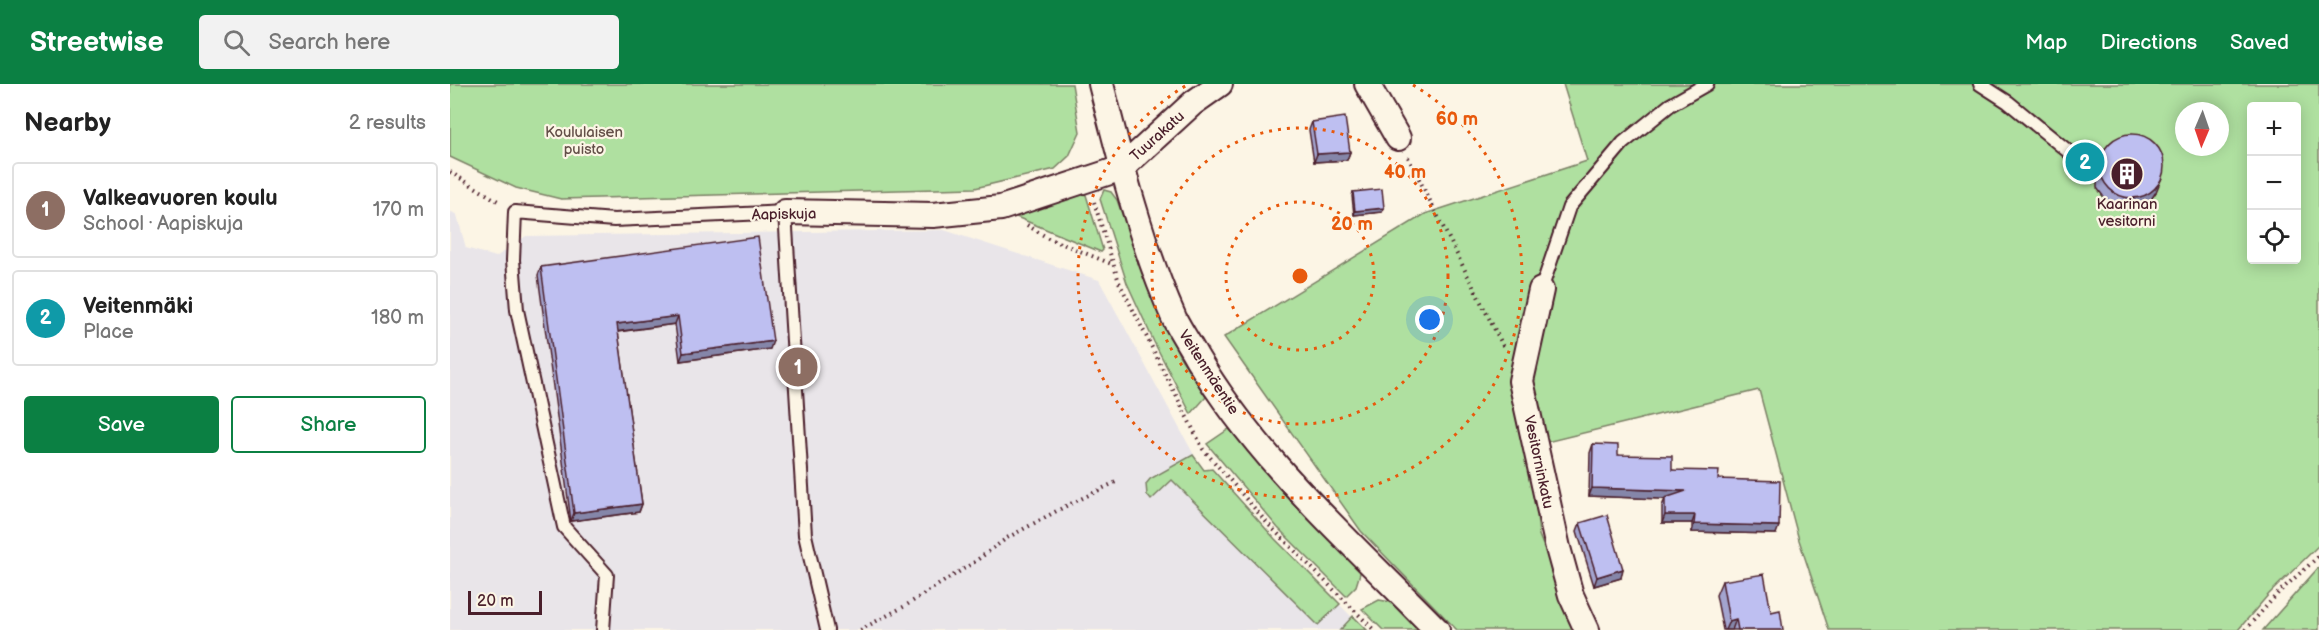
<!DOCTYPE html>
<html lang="en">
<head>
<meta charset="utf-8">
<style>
  body { margin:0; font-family:"Balsamiq Sans",sans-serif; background:#f2f2f2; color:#222 }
  .controls { position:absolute; right:18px; top:18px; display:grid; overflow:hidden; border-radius:6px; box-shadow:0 3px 15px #0003 }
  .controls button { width:54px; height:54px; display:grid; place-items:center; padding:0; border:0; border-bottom:2px solid #e0e0e0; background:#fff; color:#222; font:30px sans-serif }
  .compass { position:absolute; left:1725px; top:18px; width:54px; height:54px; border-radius:50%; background:#fff; box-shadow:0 3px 15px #0003; rotate:182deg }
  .scale { position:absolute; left:18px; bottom:15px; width:74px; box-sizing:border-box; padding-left:6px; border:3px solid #4a1f2b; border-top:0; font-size:16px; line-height:21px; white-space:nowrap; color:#4a1f2b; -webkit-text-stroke:4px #fcf5e5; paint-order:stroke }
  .you { position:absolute; left:980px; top:236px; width:21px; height:21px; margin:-15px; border:4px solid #fff; border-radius:50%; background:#1a73e8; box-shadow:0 0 0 9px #1a73e833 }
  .badge { display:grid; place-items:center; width:39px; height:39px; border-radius:50%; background:#0b8043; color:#fff; font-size:20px; font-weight:700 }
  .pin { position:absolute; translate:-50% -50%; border:3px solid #fff; box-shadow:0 2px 6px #0006 }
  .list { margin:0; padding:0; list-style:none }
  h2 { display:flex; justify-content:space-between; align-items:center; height:78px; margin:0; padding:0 24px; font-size:26px }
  h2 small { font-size:20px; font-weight:400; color:#767676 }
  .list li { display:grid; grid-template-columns:39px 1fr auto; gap:18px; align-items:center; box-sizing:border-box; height:96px; margin:0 12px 12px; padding:0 12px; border:2px solid #e0e0e0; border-radius:6px }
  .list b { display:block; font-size:22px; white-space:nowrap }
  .list p { margin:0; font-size:20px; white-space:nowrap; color:#767676 }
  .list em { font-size:20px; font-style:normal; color:#767676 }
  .actions { display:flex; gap:12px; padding:18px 24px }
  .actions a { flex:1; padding:14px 0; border:2px solid #0b8043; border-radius:6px; text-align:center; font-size:21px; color:#0b8043 }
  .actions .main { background:#0b8043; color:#fff }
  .icon { flex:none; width:33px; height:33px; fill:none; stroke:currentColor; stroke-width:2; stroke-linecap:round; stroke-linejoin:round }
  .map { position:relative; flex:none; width:1869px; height:546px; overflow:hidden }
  header { display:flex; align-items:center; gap:36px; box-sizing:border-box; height:84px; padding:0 30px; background:#0b8043; color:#fff }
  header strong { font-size:28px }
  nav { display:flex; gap:33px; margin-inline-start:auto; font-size:21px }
  .search { width:420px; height:54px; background:#f2f2f2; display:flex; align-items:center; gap:15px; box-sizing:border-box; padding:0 21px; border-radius:6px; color:#767676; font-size:22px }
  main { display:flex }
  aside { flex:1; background:#fff }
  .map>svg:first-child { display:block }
  .built { fill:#e9e5e9 }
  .green { fill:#afe0a0; stroke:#7c8066; stroke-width:1.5; fill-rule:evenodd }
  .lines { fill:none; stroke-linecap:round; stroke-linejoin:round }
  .service-casing { stroke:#4a1f2b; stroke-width:16 }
  .minor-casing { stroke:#4a1f2b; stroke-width:28 }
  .path { stroke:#4a1f2b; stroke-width:4; stroke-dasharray:1.5 4.5; stroke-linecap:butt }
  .service { stroke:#fcf5e5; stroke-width:12 }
  .minor { stroke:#fcf5e5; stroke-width:24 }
  .wall { fill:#a3a4cf; stroke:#4a1f2b; stroke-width:1.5 }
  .shaded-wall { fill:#8586a9; stroke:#4a1f2b; stroke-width:1.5 }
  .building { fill:#bebff1; stroke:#4a1f2b; stroke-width:1.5 }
  .ring { fill:none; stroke:#e8590c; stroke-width:3; stroke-dasharray:3 6 }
  .labels { text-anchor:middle; stroke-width:4.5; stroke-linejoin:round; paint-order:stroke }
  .park-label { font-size:15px; fill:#634f48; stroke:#fcf5e5 }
  .street-label { font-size:15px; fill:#4a1f2b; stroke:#fcf5e5 }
  .poi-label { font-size:15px; fill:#4a1f2b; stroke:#fcf5e5 }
  .centre { fill:#e8590c; stroke:#fcf5e5; stroke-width:3 }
  .ring-label { font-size:18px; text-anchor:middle; font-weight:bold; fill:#e8590c; stroke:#fcf5e5; stroke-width:4.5; stroke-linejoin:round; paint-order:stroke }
</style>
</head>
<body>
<header>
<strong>Streetwise</strong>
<div class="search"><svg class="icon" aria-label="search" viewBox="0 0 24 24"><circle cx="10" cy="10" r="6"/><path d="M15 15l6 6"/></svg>Search here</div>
<nav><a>Map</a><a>Directions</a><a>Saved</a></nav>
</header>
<main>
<aside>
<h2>Nearby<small>2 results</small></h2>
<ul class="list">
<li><span class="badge" style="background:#8d6e63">1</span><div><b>Valkeavuoren koulu</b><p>School · Aapiskuja</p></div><em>170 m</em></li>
<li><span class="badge" style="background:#0f9aa8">2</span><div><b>Veitenmäki</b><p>Place</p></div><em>180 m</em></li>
</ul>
<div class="actions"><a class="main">Save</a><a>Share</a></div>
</aside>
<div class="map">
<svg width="1869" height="546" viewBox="0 0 1869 546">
  <rect width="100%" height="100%" fill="#fcf5e5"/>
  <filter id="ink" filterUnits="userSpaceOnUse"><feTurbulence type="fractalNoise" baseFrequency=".0167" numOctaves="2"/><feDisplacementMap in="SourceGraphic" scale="12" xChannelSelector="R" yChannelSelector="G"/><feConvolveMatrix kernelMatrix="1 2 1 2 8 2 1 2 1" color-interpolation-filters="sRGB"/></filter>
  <g filter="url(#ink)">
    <path class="built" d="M0,127L7,131L16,164L46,173L76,152L494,146L649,196L750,382L915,546H0Z"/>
    <path class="green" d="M0,0H622L630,48L619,72L605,85L525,104L111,115L66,104L0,73Z
      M1113,0H1869V461L1819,510L1788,546H1379L1349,456L1309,306L1080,362L1089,451L1127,546H1007L911,447L774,253L975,130L1137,77ZM1802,22H1846V176H1802ZM1734,27H1770V63H1734Z
      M654,106L661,108L667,116L703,216L730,273L756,313L741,330L704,258L677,199L650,115Z
      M633,108L636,111L653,166L651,168L564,132Z
      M779,345L911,486L906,502L896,512L828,444L757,360Z
      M743,371L754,386L762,385L825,455L890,520L868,541L722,396L701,416L697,411L696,400L700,395Z
      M1869,483V546H1813Z
      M929,516L941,518L967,546H933L912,525Z
      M903,532L917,546H890Z"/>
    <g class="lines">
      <g class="service-casing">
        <path id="service" d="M1530,0L1558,18L1619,68
          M1091,206L1119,123L1173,59L1220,21L1257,0
          M153,546L157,491L114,443L67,226L63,176L65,128L164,136L335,128L355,451L377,546"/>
      </g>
      <g class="minor-casing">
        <path id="minor" d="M651,0C671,79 691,160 724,234C731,248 740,261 747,274C809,378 903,460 987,546
          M917,0L948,54
          M335,128L483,131L551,124L672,84L743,19L770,0
          M1091,206L1071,297L1108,464L1121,511L1137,546"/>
      </g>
      <path class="path" d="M958,73L1053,262
        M0,88L51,119
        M644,118L669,198L753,365L818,440L924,546
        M577,141L598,154L664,181
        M410,546L455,522L523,479L557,454L614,423L668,397
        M1795,546L1830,507L1869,472"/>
      <use href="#service" class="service"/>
      <use href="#minor" class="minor"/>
    </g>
    <path class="wall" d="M862,38L900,68L897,76L864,78L859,46Z
      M1651,72L1706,108L1700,117L1690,123L1679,125L1659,120L1647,104V84Z
      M903,108L934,124L932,128L904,131L902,112Z
      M91,183L320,265L230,277L225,240L168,248L192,420L189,428L121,437L88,191Z
      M1143,360L1168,371L1222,386L1268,395L1326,450L1242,448V439H1212V422L1215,415L1139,412L1140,369Z
      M1130,439L1171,494L1144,502L1127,447Z
      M1272,497L1321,528L1333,546H1273L1266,511Z"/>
    <path class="shaded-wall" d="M900,68L897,76L864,78L867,70Z
      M1711,96L1706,108L1700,117L1690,123L1679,125L1684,114Z
      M934,124L932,128L904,131L905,127Z
      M228,232L225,240L164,248L167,240Z
      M323,257L320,265L230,277L233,269Z
      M1142,404L1236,407L1233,416L1139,412Z
      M192,420L189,428L121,437L124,429Z
      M1215,431H1245L1242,439H1212Z
      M1244,440L1329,442L1326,450L1242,448Z
      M1173,485L1171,494L1144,502L1147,493Z
      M1286,535L1282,546H1275L1279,537Z"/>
    <path class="building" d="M895,33L900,68L867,70L862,38Z
      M1650 82a32 32 0 1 1 64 0a32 32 0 1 1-64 0Z
      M932,105L934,124L905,127L903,108Z
      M308,153L323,257L233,269L228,232L167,240L192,420L124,429L91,183Z
      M1143,360L1168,361V371L1222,372V386L1269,387L1268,395L1330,397L1329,442L1244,440L1245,431H1215V414L1236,407L1142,404Z
      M1157,431L1173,485L1147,493L1130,439Z
      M1314,490L1321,528L1330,526L1333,546H1288L1286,535L1279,537L1272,497Z"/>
  </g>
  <g class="ring">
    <circle cx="850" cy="192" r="74"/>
    <circle cx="850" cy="192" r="148"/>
    <path d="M963 1A222 222 0 1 1 737 1"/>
  </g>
  <defs>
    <g id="building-disc" transform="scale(1.725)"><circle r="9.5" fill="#4a1f2b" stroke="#fcf5e5"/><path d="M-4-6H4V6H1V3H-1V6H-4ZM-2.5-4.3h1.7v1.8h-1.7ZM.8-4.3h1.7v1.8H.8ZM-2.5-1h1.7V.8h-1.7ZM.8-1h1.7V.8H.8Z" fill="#fff"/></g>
  </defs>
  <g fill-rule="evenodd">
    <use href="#building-disc" x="1677" y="90"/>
  </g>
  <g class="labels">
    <g class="park-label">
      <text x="134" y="53">Koululaisen<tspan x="134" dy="17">puisto</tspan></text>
    </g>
    <g class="street-label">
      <text transform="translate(707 52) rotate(-42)" y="5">Tuurakatu</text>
      <text transform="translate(334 130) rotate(-1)" y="5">Aapiskuja</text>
      <text transform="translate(759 288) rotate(57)" y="5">Veitenmäentie</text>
      <text transform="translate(1089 378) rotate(78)" y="5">Vesitorninkatu</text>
    </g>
    <g class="poi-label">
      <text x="1677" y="125">Kaarinan<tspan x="1677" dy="17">vesitorni</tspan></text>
    </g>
  </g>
  <circle cx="850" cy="192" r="9" class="centre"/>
  <g class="ring-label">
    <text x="1007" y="41">60 m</text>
    <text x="955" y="94">40 m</text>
    <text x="902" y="146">20 m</text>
  </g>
</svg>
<div class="controls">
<button>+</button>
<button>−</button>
<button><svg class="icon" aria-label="locate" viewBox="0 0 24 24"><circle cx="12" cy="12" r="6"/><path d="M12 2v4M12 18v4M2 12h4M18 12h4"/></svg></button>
</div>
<svg class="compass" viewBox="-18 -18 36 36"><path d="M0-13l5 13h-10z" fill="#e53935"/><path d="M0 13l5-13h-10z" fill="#767676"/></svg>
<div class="scale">20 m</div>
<div class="you"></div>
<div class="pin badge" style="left:348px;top:283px;background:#8d6e63">1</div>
<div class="pin badge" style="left:1635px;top:78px;background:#0f9aa8">2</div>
</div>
</main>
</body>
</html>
